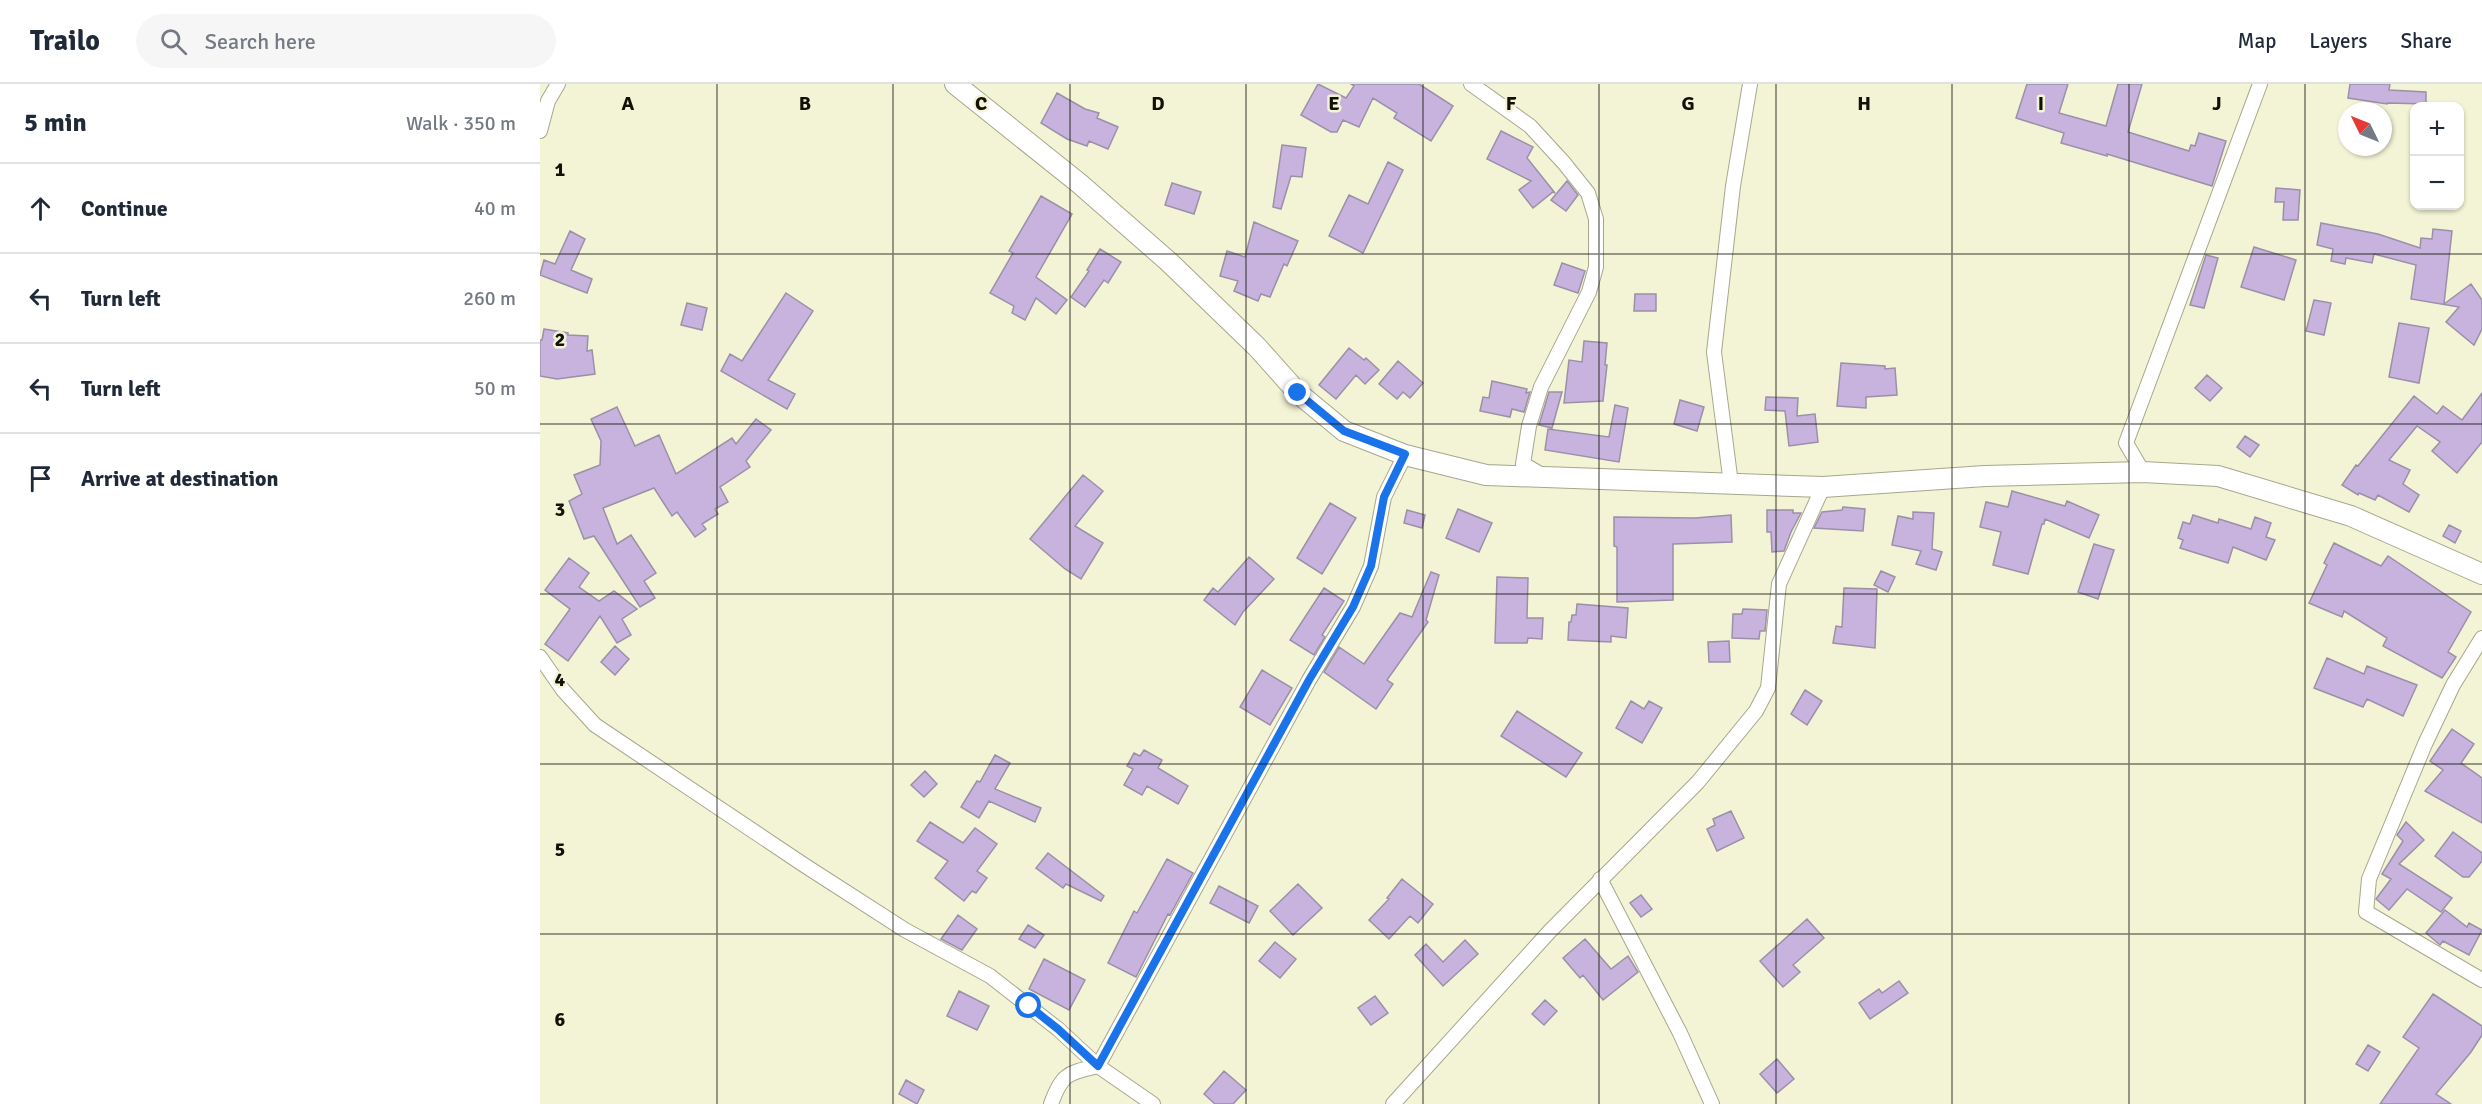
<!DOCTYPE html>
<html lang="en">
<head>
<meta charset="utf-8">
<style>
  body { margin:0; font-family:Signika,sans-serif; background:#f6f6f7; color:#1f2937 }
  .controls { position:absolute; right:18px; top:18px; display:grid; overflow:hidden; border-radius:12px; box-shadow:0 2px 4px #0004 }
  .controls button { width:54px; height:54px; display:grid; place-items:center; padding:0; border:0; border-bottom:2px solid #e0e1e3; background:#fff; color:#1f2937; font:30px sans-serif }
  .compass { position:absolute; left:1798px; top:18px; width:54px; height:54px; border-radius:50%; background:#fff; box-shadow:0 2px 4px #0004; rotate:313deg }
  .stop { position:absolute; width:18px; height:18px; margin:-14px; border:4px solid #1a73e8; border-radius:50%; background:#fff }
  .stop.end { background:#1a73e8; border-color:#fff; box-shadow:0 2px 6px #0008 }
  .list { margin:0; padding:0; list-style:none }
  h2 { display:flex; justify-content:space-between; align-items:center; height:78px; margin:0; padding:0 24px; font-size:26px }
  h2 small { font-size:20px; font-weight:400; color:#747a83 }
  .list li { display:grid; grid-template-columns:39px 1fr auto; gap:18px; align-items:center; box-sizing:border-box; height:90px; padding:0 24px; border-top:2px solid #e0e1e3 }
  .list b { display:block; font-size:22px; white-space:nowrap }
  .list em { font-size:20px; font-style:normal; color:#747a83 }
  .icon { flex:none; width:33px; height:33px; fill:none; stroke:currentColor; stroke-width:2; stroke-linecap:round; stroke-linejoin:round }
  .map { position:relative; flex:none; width:1942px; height:1020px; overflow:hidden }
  header { display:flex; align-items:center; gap:36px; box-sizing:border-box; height:84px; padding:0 30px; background:#fff; border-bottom:2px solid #e0e1e3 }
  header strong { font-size:28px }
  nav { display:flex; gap:33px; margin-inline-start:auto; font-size:21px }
  .search { width:420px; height:54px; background:#f6f6f7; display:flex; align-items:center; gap:15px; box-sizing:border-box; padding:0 21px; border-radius:33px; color:#747a83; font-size:22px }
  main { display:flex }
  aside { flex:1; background:#fff }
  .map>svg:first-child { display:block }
  .building { fill:#c7b3de; stroke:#9b90a8; stroke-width:1.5 }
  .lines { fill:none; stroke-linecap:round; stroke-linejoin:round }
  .street-casing { stroke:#a6a78c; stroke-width:16 }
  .secondary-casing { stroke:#a6a78c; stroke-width:22 }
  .street { stroke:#fff; stroke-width:14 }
  .secondary { stroke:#fff; stroke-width:20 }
  .route { stroke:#1a73e8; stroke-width:8 }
  .grid { fill:none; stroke:#111107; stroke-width:1.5; stroke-opacity:0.55 }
  .grid-label { font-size:20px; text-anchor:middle; font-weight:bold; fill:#111107; stroke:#f3f3d6; stroke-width:5; stroke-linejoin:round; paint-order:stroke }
</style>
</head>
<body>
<header>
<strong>Trailo</strong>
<div class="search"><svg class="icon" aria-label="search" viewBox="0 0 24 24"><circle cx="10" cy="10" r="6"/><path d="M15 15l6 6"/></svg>Search here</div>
<nav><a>Map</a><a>Layers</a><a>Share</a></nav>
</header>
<main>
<aside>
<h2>5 min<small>Walk · 350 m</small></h2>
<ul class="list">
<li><svg class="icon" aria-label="ahead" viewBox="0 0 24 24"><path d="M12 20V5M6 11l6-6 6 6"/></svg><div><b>Continue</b></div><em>40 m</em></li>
<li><svg class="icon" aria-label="left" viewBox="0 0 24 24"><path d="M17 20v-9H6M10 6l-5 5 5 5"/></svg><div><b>Turn left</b></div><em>260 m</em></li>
<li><svg class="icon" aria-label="left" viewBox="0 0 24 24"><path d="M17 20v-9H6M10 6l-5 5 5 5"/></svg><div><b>Turn left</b></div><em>50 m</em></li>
<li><svg class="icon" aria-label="arrive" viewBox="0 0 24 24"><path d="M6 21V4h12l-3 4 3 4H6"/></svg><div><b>Arrive at destination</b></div></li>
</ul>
</aside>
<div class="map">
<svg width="1942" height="1020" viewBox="0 0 1942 1020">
  <rect width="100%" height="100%" fill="#f3f3d6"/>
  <path class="building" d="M778,0L806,14L814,2L811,0H879L913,22L891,57L854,34L857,29L833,14L819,43L803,36L797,48H791L761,31Z
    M1487,0H1528L1519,29L1566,42L1578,0H1602L1588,48L1649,67L1651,61L1655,62L1659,49L1686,57L1672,102L1567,70V72L1521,59L1524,49L1476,34Z
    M1810,0H1850L1849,6L1886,8V20L1847,19V20L1808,14Z
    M517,9L545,25L559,29L557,34L578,43L568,65L549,57L547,62L527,55L501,39Z
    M961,47L993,63L987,74L1015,109L1013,108L993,124L979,106L991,97L947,75Z
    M742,61L766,64L762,93L751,92L741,125L733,123Z
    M848,78L863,86L823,169L789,152L809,111L828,120Z
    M1027,97L1038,111L1026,127L1011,116Z
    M632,99L661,108L654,130L625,121Z
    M1736,104L1760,106L1758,136H1743L1744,118H1735Z
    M501,112L532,130L496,193L527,216L516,230L496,214L485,236L472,229L474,222L450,209L473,169L469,167Z
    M714,138L758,157L747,182L744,180L730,213L721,210L718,217L694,207L698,197L680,192L687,167L705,173Z
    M1781,139L1838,150L1880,164L1881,154L1892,155L1893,145L1912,147L1904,220L1931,200L1942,216V245L1934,261L1906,238L1919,223L1871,215L1876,181L1834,170L1832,179L1806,174L1805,180L1791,177L1793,165L1777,161Z
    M30,147L45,155L31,186L52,195L47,209L0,191L4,176L15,180Z
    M1714,163L1756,176L1744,216L1701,203Z
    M560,165L581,178L568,199L564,196L545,223L531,213L549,187L547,186Z
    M1666,171L1678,174L1664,224L1650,221Z
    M1022,179L1045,187L1038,209L1014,201Z
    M246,209L273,227L228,296L255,310L247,325L181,287L190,270L202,277Z
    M1095,210H1116V227H1094Z
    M1774,216L1791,219L1784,251L1766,247Z
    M147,219L167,224L162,246L141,241Z
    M1859,239L1889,244L1879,299L1849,293Z
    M4,245L28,249V251L48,252L47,267L52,266L55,290L17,295L0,292V256H2Z
    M1044,257L1067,259L1065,281H1067L1063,317L1024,319L1029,276L1042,278Z
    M809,264L824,276L826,274L839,286L825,300L816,291L796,315L779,301Z
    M858,277L883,299L870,314L863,308L857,315L839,300Z
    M1301,279L1345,282V285L1355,284L1357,311L1326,313V324L1297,322Z
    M1667,291L1682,304L1670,317L1655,304Z
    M952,297L987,305L986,309L990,308L984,328L972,325L970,333L940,327L943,313L949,314Z
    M1009,308H1022L1012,344L999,341Z
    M1942,309V358L1917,389L1892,367L1900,358L1877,342L1849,376L1870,386L1863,400L1879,411L1869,428L1838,411L1835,416L1819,409L1818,411L1802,401L1816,381L1818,382L1874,312L1897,330L1903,322L1922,336Z
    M1226,313L1258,314L1257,332L1275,330L1278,358L1249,362L1245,327L1225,326Z
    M1140,316L1164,323L1157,347L1134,340Z
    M1075,321L1088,324L1079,378L1005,366L1008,345L1069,353Z
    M77,323L95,362L119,351L136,390L192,354L196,360L216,335L231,346L206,377L210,383L180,403L188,418L175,425L178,430L162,440L166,445L155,453L137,428L132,432L114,404L63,424L77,460L91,451L116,489L104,497L115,514L100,523L54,452L44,455L29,417L42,410L34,391L60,381L61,357L51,335Z
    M1705,352L1719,361L1710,373L1697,363Z
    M543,391L563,407L535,442L563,459L541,495L525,485L490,455Z
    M1472,407L1525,422L1527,417L1559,431L1549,454L1505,435L1504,440H1502L1488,490L1453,481L1461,448L1440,443L1446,418L1468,423Z
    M790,419L816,434L782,490L757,474Z
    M1303,423L1325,425L1323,447L1274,444L1282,428L1302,426Z
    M918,425L952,439L939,468L906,454Z
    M867,426L885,431L882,444L864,439Z
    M1227,426H1253V429H1261L1251,448L1244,467L1232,468L1231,448H1227Z
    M1373,428L1394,429L1392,465L1402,468L1396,486L1376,480L1381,467L1352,461L1358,432L1373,435Z
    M1191,431L1192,458L1133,460V516L1077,518V463L1074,462V433L1155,434Z
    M1653,431L1678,439L1679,435L1711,445L1715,433L1731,439L1726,453L1735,456L1726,476L1693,463L1688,479L1640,464L1643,456L1638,454L1643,438L1650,440Z
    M1909,441L1921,447L1915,459L1903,452Z
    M1794,459L1841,482L1848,472L1931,528L1908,568L1916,573L1902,594L1843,562L1847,554L1804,527L1802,533L1769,519L1787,481L1784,479Z
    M1554,460L1574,466L1558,515L1538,508Z
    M709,473L734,495L703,528L695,541L664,516L673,504L678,508Z
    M29,474L49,489L39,503L59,517L74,507L97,525L82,535L91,551L77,559L60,532L28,577L5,560L30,525L5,506Z
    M1341,487L1355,493L1348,508L1334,501Z
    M891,488L899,491L886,536L888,538L847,596L853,600L836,625L784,588L799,563L824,580L860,529L872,533Z
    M957,493L988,494L987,534H1003L1002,555L988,554L987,559H955Z
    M784,504L804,517L782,551L785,553L774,571L750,556Z
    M1304,504L1337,505L1335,564L1293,559L1296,542L1302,543Z
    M1037,520L1088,524L1086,554L1071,552V558L1028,556L1029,538H1031L1032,531H1036Z
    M1203,525L1227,526L1225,547H1220L1219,555L1192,554L1193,530H1202Z
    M1189,557L1190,578H1169L1168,558Z
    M75,562L89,575L75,591L61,578Z
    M1787,574L1824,590L1827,582L1877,601L1863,632L1827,615L1823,623L1774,604Z
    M722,586L752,604L730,641L700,623Z
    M1265,606L1282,617L1267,641L1251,630Z
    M1091,617L1104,625L1109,617L1122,624L1102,659L1076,644Z
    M977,627L1042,669L1026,693L961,652Z
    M1912,645L1934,660L1921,679L1942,694V739L1885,707L1903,686L1890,677Z
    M604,666L622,676L618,684L648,702L638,720L607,702L602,711L584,701L593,685L587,682L594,669L600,672Z
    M455,671L470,679L455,705L501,724L495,738L449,717L439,734L421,723L437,697L440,698Z
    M385,687L397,700L384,713L371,701Z
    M1191,727L1204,754L1177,767L1167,745L1175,741L1173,735Z
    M390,738L423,759L435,744L457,760L437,787L447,794L436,809L432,807L424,817L395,794L408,777L377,757Z
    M1866,738L1884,756L1859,780L1912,814L1901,828L1867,805L1849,826L1836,815L1851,795L1842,790L1863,757L1857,751Z
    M1913,748L1942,769V777L1929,793H1923L1895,772Z
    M508,769L564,812L561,817L526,800L523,804L496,784Z
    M627,775L653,789L630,831L628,830L596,893L568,879L594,827L597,829Z
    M862,795L893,820L878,839L870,832L849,855L829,836L849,815L847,814Z
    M758,800L782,824L753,851L730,827Z
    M679,802L718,822L709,839L670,819Z
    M1101,811L1112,825L1101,833L1090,819Z
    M1905,826L1927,843L1929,839L1942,846L1929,871L1903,857L1900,861L1886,849Z
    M418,831L437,845L422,866L401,855Z
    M1267,835L1284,854L1253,881L1260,888L1243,903L1220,877Z
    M488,841L504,851L495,864L479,855Z
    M1045,855L1071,885L1088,872L1098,888L1063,916L1043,891L1040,894L1023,874Z
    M925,856L938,870L903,902L875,871L886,860L903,878Z
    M735,858L756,875L740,894L719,877Z
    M504,875L545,896L529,926L489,905Z
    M1359,897L1368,909L1330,935L1319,919L1339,905L1342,909Z
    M419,907L449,922L437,946L407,932Z
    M1893,910L1942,942V951L1931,968L1896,1010L1911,1020H1840L1879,964L1863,953Z
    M835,912L848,929L831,941L818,924Z
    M1005,916L1017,927L1004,941L992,930Z
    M1828,961L1840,968L1828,987L1816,980Z
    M1237,975L1254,995L1237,1009L1220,990Z
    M684,987L706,1006L693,1020H675L664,1010Z
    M366,996L384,1006L377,1020L359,1010Z"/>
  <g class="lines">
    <g class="street-casing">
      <path id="street" d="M931,0L990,42L1024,79L1048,109L1056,135V183L1049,208L1001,303L989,342L983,380L1002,391
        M0,47L8,17L18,0
        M1603,388L1586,359L1720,0
        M1191,400L1174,268L1193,102L1210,0
        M1942,554L1913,601L1885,660L1829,795L1826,828L1942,896
        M0,573L23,606L55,641L264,781L365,846L450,892L518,945L558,982L613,1020
        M1060,795L1140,949L1172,1020
        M511,1020C522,989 528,989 558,982L769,596L813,523L831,482L844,413L865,371
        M853,1020L1010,847L1158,698L1216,627L1228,604L1239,500L1283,403"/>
    </g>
    <g class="secondary-casing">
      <path id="secondary" d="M415,0L540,100L629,178L717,263L758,309L804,347L865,371L946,391L1283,403L1445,392L1603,388L1678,392L1811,432L1942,490"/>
    </g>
    <use href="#street" class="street"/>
    <use href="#secondary" class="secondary"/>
  </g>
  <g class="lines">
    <path class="route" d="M489,922L518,945L558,982L769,596L813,523L831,482L844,413L865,370L804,347L758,309"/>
  </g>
  <path class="grid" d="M177,0V1020M353,0V1020M530,0V1020M706,0V1020M883,0V1020M1059,0V1020M1236,0V1020M1412,0V1020M1589,0V1020M1765,0V1020M0,170H1942M0,340H1942M0,510H1942M0,680H1942M0,850H1942"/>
  <g class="grid-label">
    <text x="88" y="26">A</text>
    <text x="265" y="26">B</text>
    <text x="441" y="26">C</text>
    <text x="618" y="26">D</text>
    <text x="794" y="26">E</text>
    <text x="971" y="26">F</text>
    <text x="1148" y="26">G</text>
    <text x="1324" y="26">H</text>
    <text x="1501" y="26">I</text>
    <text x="1677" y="26">J</text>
    <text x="20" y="92">1</text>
    <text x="20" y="262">2</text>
    <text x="20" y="432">3</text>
    <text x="20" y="602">4</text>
    <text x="20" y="772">5</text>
    <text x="20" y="942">6</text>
  </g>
</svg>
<div class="controls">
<button>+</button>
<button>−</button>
</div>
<svg class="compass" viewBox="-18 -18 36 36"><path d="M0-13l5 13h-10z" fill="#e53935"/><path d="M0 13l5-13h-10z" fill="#747a83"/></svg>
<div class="stop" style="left:489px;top:922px"></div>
<div class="stop end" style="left:758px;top:309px"></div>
</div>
</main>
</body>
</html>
